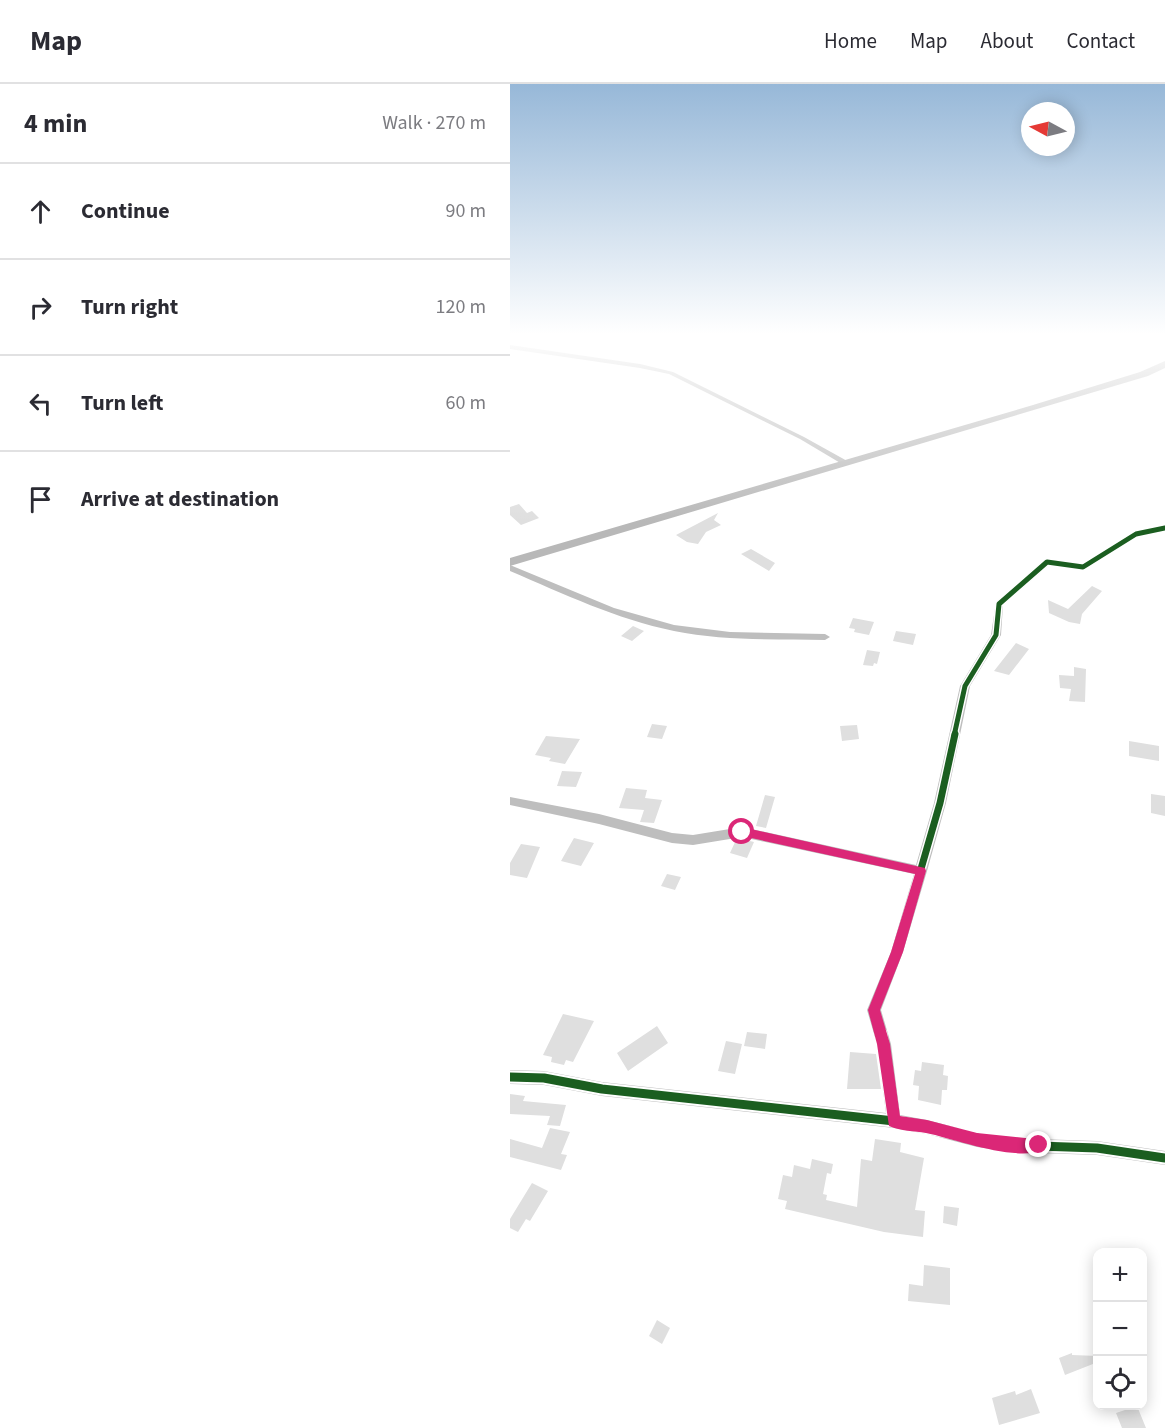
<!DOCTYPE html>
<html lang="en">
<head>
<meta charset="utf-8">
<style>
  body { margin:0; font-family:"Source Sans 3",sans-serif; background:#f2f2f3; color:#2b2b33 }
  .controls { position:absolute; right:18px; bottom:18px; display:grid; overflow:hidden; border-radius:12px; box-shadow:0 3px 15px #0003 }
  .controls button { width:54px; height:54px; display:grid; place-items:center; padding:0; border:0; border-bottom:2px solid #e1e1e2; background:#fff; color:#2b2b33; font:30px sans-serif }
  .compass { position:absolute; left:511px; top:18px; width:54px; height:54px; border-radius:50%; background:#fff; box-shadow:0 3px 15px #0003; rotate:277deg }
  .stop { position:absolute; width:18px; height:18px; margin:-14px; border:4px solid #db2777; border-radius:50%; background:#fff }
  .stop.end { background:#db2777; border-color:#fff; box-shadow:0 2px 6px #0008 }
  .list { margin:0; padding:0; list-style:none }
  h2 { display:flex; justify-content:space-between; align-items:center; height:78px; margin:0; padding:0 24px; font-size:26px }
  h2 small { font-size:20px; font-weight:400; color:#7c7c81 }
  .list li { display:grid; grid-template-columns:39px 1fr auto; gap:18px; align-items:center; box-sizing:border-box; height:96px; padding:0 24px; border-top:2px solid #e1e1e2 }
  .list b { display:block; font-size:22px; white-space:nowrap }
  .list em { font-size:20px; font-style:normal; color:#7c7c81 }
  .icon { flex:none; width:33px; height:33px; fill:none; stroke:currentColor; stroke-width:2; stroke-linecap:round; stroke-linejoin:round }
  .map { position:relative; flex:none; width:655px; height:1344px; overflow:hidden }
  header { display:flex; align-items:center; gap:36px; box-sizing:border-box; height:84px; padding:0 30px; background:#fff; border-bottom:2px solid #e1e1e2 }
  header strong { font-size:28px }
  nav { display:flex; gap:33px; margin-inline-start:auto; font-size:21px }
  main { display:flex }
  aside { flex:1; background:#fff }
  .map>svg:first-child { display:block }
  .building { fill:#dfdfdf }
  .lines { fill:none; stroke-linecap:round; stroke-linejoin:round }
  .street { fill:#bebebe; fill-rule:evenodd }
  .secondary { fill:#b8b8b8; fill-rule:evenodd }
  .cycleway-far2-casing { stroke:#fff; stroke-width:8 }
  .cycleway-far1-casing { stroke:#fff; stroke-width:10 }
  .cycleway-casing { stroke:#fff; stroke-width:13 }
  .cycleway-far2 { stroke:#1b5e20; stroke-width:5 }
  .cycleway-far1 { stroke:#1b5e20; stroke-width:7 }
  .cycleway { stroke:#1b5e20; stroke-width:9 }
  .route { fill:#db2777 }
</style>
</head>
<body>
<header>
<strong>Map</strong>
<nav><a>Home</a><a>Map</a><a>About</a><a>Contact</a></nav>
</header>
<main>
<aside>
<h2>4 min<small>Walk · 270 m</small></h2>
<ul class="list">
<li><svg class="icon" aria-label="ahead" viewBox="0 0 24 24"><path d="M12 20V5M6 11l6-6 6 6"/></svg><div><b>Continue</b></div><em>90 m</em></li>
<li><svg class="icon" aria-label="right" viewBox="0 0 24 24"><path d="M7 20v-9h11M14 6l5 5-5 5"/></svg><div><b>Turn right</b></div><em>120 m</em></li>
<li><svg class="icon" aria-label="left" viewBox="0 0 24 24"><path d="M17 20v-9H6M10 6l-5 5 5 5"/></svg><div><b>Turn left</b></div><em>60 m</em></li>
<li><svg class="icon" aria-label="arrive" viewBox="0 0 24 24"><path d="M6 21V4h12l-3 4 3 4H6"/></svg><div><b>Arrive at destination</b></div></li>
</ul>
</aside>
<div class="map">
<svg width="655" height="1344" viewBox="0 0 655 1344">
  <rect width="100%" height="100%" fill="#fff"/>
  <path class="building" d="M9,420L17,429L22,427L29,434L11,441L0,431V423Z
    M208,429L204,436L211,441L196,448L188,460L177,458L166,451Z
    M241,465L265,479L259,487L231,470Z
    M582,502L592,507L572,530L570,540L559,538L539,529L538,516L558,525Z
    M343,534L364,538L359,551L344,548L345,545L339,544Z
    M123,542L134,547L122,557L111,552Z
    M386,547L406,550L403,561L383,557Z
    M506,559L519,565L499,591L484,587Z
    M357,566L370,568L367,580L364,579L363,582L353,581Z
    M564,583L576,585L575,618L559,617L561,605L550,604L549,591L564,592Z
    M142,640L157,642L152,655L137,653Z
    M347,641L349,655L332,657L330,642Z
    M36,652L70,655L55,680L39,677L41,674L25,671Z
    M619,657L649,662V677L619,672Z
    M52,687L72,688L66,703L47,702Z
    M116,704L137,706L135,714L152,716L144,739L130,738L134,726L109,724Z
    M641,710L655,712V732L641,729Z
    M255,711L265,713L256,744L246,742Z
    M64,754L84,759L71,782L51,777Z
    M232,755L244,758L237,774L220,769L226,756Z
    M11,760L30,763L17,794L0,791V779Z
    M157,790L171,793L165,806L151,802Z
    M53,930L84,937L63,978L56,976L54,981L41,978L42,973L33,971Z
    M147,942L158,959L118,987L107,969Z
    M237,948L257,950L255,965L234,962Z
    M216,957L232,960L225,990L208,987Z
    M340,968L366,970L371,1005H337Z
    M412,978L434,981L433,991L438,992L437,1006H432L431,1021L408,1016L409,1002L403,1001L405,986L411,987Z
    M0,1010L15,1012L13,1017L56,1021L50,1042L37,1041L40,1032L0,1030Z
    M40,1044L60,1048L51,1070L57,1071L51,1086L0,1073V1055L32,1064Z
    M365,1055L391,1059L390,1068L414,1074L405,1126L415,1127L413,1153L374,1148L275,1125L277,1117L268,1115L273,1091L282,1093L284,1081L300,1085L302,1075L323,1080L321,1090L317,1089L313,1110L317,1111L316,1116L347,1123L351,1075L362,1077Z
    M22,1099L38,1107L20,1137L16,1135L8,1148L0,1144V1135Z
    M434,1122L449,1124L447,1142L433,1139Z
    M414,1181L440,1184V1221L398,1217L399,1200L413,1202Z
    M147,1236L160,1244L152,1260L139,1252Z
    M562,1269V1271L588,1272V1278L555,1291L549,1274Z
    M521,1305L530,1329L489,1341L482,1314L505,1307L506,1311Z
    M627,1322L636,1344H612L606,1329Z"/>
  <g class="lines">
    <path class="street" d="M0,261L130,280L163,288L294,353L339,378L332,380L290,355L159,290L130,284L0,265Z
      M655,442V446L629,452L576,485L539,481L493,521L491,551L460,602L436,719L417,787L393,868L371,926L381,960L390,1031L417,1036L467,1049L500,1054L587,1057L655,1067V1081L587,1071L500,1068L467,1063L417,1050L384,1044L92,1012L34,1001L0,1000V986L34,987L92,998L376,1029L367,960L357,926L381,868L404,790L232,753L183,761L162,759L89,740L0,721V713L89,730L162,749L183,751L232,743L406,781L424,719L450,602L481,551L486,518L534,476L572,480L623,448Z
      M0,481L104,524L164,541L220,548L315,550L320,553L315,556C265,555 213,557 164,547C106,535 54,510 0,487Z"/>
    <path class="secondary" d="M655,277V284L638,292L0,482V474L523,321L630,288Z"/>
    <g class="cycleway-far2-casing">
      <path id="cycleway-far2" d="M444,652L455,602L486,551L489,520L537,478L573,483L626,450L655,444"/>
    </g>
    <g class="cycleway-far1-casing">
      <path id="cycleway-far1" d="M371,951L364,926L387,868L430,719L445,650"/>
    </g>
    <g class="cycleway-casing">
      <path id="cycleway" d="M371,950L384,1037
        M0,993L34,994L92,1005L384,1037L500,1061L587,1064L655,1074"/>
    </g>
    <use href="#cycleway-far2" class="cycleway-far2"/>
    <use href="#cycleway-far1" class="cycleway-far1"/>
    <use href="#cycleway" class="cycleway"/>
  </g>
  <linearGradient id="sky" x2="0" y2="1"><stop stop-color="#97b8d8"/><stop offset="0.57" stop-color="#fff"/><stop offset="1" stop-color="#fff" stop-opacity="0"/></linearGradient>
  <rect width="655" height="438" fill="url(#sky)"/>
  <path class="route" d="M232,743L415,784L416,787L393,868L370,926L380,960L390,1032L417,1036L467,1049L534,1056L536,1061L534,1066C504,1078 446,1055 416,1049C404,1047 391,1047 379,1042L367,960L358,926L381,868L405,790L232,752L227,748Z"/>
</svg>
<div class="controls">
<button>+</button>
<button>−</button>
<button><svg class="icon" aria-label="locate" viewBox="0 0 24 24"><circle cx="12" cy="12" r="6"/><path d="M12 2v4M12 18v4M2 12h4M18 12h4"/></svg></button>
</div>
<svg class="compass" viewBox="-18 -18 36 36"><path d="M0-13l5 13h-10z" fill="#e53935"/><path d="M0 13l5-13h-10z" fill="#7c7c81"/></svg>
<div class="stop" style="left:232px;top:748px"></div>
<div class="stop end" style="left:529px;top:1061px"></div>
</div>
</main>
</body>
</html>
